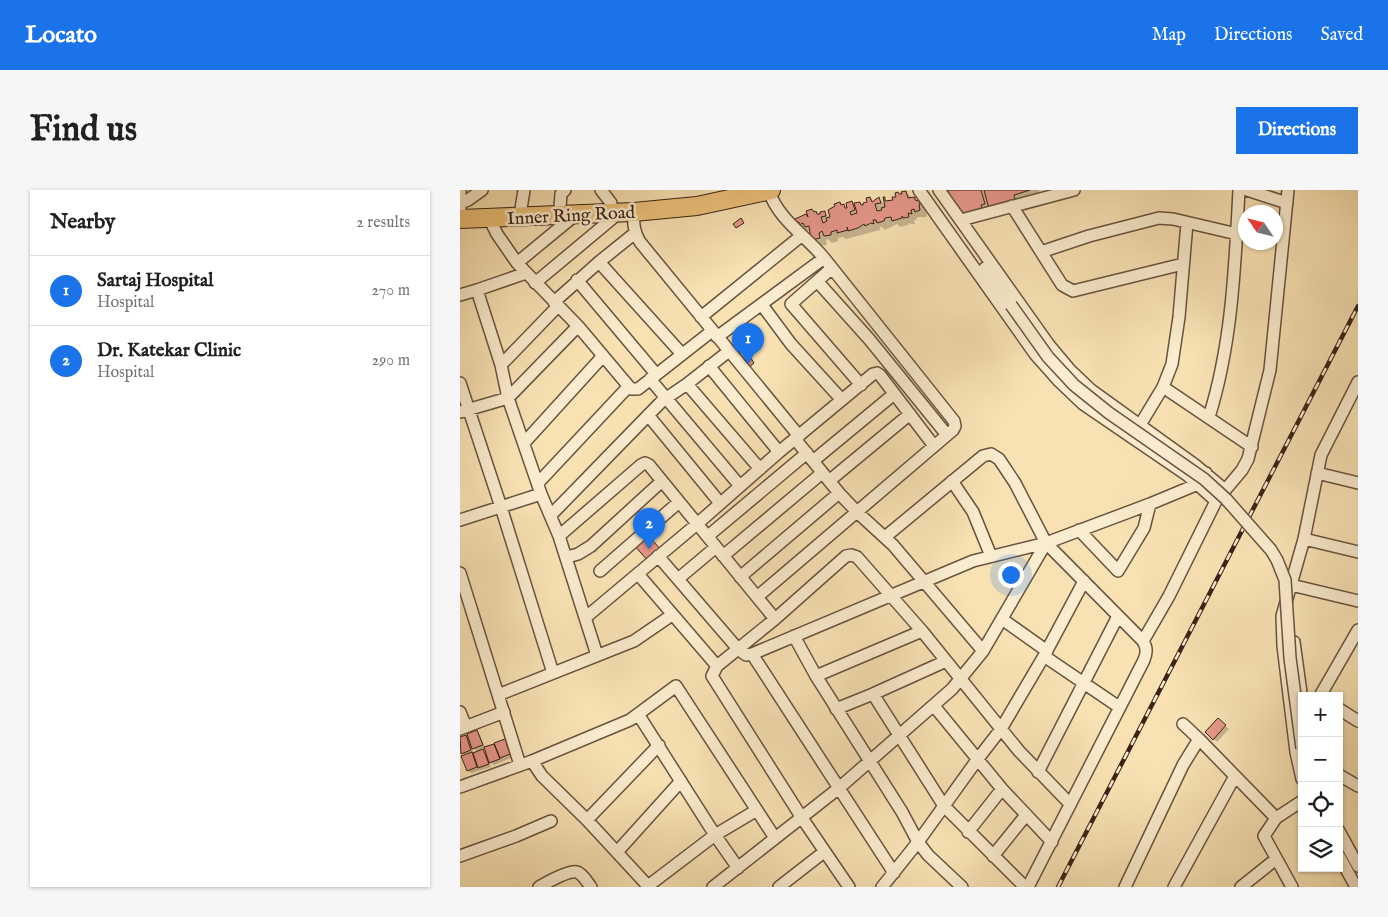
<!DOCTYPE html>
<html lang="en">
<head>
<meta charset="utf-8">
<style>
  body { margin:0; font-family:"IM FELL English",serif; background:#f6f6f6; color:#202124 }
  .controls { position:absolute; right:15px; bottom:15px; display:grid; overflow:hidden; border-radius:0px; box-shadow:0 1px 4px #0004 }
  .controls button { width:45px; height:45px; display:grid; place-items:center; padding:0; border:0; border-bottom:1px solid #e0e0e0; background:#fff; color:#202124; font:25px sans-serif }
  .compass { position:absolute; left:778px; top:15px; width:45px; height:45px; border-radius:50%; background:#fff; box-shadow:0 1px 4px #0004; rotate:305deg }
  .you { position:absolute; left:550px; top:384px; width:18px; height:18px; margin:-12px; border:4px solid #fff; border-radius:50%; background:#1a73e8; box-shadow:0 0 0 8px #1a73e833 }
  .badge { display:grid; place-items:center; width:32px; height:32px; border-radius:50%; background:#1a73e8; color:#fff; font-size:16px; font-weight:700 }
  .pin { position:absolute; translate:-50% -41px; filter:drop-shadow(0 1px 2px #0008) }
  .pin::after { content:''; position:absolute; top:26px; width:18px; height:15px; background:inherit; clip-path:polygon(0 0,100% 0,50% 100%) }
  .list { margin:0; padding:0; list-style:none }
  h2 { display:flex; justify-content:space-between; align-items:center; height:65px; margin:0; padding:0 20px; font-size:21px }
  h2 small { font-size:16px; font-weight:400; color:#757577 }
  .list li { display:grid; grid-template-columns:32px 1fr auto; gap:15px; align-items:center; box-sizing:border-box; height:70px; padding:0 20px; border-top:1px solid #e0e0e0 }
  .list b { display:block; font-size:19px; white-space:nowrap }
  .list p { margin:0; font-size:16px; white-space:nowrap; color:#757577 }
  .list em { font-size:16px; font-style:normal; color:#757577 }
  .icon { flex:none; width:28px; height:28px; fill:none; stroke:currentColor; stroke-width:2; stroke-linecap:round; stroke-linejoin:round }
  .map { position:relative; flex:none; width:898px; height:697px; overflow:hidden; border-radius:0px }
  header { display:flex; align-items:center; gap:30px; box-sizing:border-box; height:70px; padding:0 25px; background:#1a73e8; color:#fff }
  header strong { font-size:24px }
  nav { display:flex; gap:28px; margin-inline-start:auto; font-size:18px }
  .intro { display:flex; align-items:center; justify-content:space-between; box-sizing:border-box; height:120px; padding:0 30px }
  h1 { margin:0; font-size:35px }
  .button { padding:12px 22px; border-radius:0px; background:#1a73e8; color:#fff; font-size:18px; font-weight:700 }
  main { display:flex; gap:30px; padding:0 30px }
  aside { flex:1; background:#fff; border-radius:0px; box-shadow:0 1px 4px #0004 }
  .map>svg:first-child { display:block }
  .shadow { fill:#0003; fill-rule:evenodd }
  .building { fill:#e6978a; stroke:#392216 }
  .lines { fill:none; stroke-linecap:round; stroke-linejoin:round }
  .minor-casing { stroke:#69523e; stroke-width:14 }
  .highway-casing { stroke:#392216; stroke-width:20 }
  .minor { stroke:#faecce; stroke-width:11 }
  .highway { stroke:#ecc17a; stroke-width:18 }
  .rail-casing { stroke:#392216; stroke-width:4.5 }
  .rail { stroke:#faecce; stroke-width:2.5; stroke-dasharray:8; stroke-linecap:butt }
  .minor-bridge-casing { stroke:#69523e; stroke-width:14; stroke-linecap:butt }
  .minor-bridge { stroke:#faecce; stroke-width:11 }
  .labels { text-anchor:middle; stroke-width:5; stroke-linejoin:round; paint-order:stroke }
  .street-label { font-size:18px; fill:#392216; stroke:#faecce }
</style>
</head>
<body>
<header>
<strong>Locato</strong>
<nav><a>Map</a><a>Directions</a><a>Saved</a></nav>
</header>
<div class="intro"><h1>Find us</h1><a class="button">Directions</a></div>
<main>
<aside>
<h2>Nearby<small>2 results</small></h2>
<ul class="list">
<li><span class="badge">1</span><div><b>Sartaj Hospital</b><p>Hospital</p></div><em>270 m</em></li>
<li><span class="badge">2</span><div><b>Dr. Katekar Clinic</b><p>Hospital</p></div><em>290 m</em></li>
</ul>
</aside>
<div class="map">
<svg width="898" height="697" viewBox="0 0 898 697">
  <rect width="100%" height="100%" fill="#f8e2b4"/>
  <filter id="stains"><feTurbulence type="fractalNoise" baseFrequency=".004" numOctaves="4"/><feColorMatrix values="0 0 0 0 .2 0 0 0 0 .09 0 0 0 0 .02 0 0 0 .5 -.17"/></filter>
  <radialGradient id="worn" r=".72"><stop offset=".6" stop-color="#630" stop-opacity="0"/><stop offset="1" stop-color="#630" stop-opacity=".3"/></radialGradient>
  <path class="shadow" d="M484,0H579L581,6L547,20L506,27Z
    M446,2L466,20L467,27H458L454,31L455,34H451L449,33L448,35L440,37L437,34L425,40L422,37H420V40L386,49L383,47L378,48V51L372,53L368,49L366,50L367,55L359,56L352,49L350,40L347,42L338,32L342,26L348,24L352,20L358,25L364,22L373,31L380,14L387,19L392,12L394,14L399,13L402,16L409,13L410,8L414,12L419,9L427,17Z
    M758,530L769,539L757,552L747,542Z
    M17,542L20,545L25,558L44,550L48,553L53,567L34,575L28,570L31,577L11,583L8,580L5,566L0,557V548L5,546L11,551ZM11,556L17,562L14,563ZM26,558L28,566L22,560Z"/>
  <path class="building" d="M488,0H521L525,14L521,15L523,21L506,26L500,19L498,21L497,15L493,10H490Z
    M524,0H570L554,5L556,12L544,18L542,13L535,15L534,18L529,19Z
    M446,1L448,8L455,7V10L459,11L460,15H459L460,20L455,22L454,19L451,20L452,24L448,23L449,27L443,28L442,26V28L432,31L431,27L425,28L424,31L417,33L416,30H413L414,34L411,33L405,36L404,34L398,38L388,41L387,37L388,40L377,43V40L371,42V45L364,46L362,41L359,43L360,48L351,50L349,36L345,37L343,33L339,35V32L337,33L335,29L346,24L348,27L346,21L352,19L354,22L356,21L357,24H360V22L365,21L366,26L361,27L363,33L367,31L366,28L370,27L368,20L375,16L374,14L380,12L381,15L384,14L385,18H387L386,13L392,11L395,20L390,22L391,25L397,23L394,13L400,12L401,15H403V13L407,12L406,8L410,7L412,12L419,7L421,13L415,14L417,21L422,20L421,18L425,17L423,7H425V11L433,10L432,7H436L435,3L438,2L439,4H442L441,2Z
    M281,28L284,33L276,38L273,34Z
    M290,167L294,173L287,179L282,173Z
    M187,344L201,360L188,371L174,355Z
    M758,528L766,535L753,550L745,542Z
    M17,540L23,555L12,559L7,544Z
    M6,545L11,560L1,564L0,547Z
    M45,549L50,564L40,568L34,553Z
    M34,554L40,569L29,573L24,557Z
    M23,559L29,574L18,578L13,563Z
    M12,562L17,577L7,581L1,566Z"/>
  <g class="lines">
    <g class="minor-casing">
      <path id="minor" d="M0,0V29
        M141,0L151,13
        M459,0L575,164L599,191L623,214L727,285L756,311
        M479,0L589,155L610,180L631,200L735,275L765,300
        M787,0L827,13
        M0,13L8,10L22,0
        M552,16L602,95L613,101L723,74
        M100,17L101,4L105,0
        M61,19L64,0
        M174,22C173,34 174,42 180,52L339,246
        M29,28L37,44L57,73L118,136L171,199H178L252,141
        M501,30L614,0
        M581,62L629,46L699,28L713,29L777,44
        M139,72L221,163
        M57,73L114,26
        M372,78L331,114L401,195
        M525,78L551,115
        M66,83L17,100L41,175L48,208L81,304L99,346L137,465
        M117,90L196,184
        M357,91L409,149L487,245
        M75,93L160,22
        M0,105L17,100
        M94,112L139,72L175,43
        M302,115L331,154L382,210
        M241,127L341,46
        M257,147L364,68
        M41,175L98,116
        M190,189L280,296
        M0,193L41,317L93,483
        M227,194L300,279
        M703,197L792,257
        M0,222L48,208L118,136
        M188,225L260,313
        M749,227C772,154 775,76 779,0
        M677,240L703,197L712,174L719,127L727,33
        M335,249L379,303L397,322L433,355L523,461
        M64,253L143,166
        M319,262L413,184L417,183L420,185L474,256
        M353,271L434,204
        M857,283L898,293
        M369,291L450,224
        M492,291L513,322L531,366
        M78,293L168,197
        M91,325L202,211L227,194L269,161
        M0,330L81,304
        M619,340L658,381L684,338L690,314
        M99,346L181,275L185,273L189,275L315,429
        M248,346L347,263
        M425,347L523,266L531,264L539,269L555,293L586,353L683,451C687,458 687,462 684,470L568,697
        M844,349L898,362
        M198,366L278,459L286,465L292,464L513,371L586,353L690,314L738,294L746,283
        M263,366L362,283
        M107,367L118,364L131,356L202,291
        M140,381L219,312
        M0,383L60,575
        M178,384L257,476
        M280,387L379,303
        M218,389L256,357
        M831,395L898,411
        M297,407L493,240L495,236L494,231L364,68C346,46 318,29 309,1
        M125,428L237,334L319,262L249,176
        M542,429L587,461
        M334,446L356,486L442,622L458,652L468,665L502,697
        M683,451L709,406L756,311L782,280L788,269L810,180L828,0
        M834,452L842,510
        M292,464L434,683
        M584,466L659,517
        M356,486L462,441
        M413,504L484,616L565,697
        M38,505L174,451L212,425
        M860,506L898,440
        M474,516L542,599L592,652
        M376,519L413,504L486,471
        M879,519L898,531
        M0,522L6,537
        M178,524L255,645L278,678
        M723,534L739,549L816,628L804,646L832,697
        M0,539L44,522
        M72,571L82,586L127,630L189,697
        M578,582L658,426
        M879,585L898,596
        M842,589L836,562L823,456L822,426L844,349L861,265L898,192
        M0,597L72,571L170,530L216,496L315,648
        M816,628L842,611
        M127,630L199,555
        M879,641L898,676
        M508,642L542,599
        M157,662L221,591
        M0,666L56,646L91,631
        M533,666L566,625
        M879,666L896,697
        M188,696L255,645L297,620
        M79,697C86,693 109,680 117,682C123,684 127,692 131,697
        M253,697L379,598L492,499L523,461L586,353
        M319,697L364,662
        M389,697L342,628L252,486L257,476L315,429L386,366L391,365L397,367L462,441L559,561L610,614
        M422,697L458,652L517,570L541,539L584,466L624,391
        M665,697L723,575L739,549
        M714,697L775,586
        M781,697L816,669"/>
    </g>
    <g class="highway-casing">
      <path id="highway" d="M0,29L174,22L237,16L311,0"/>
    </g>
    <use href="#minor" class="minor"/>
    <use href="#highway" class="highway"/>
    <g class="rail-casing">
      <path id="rail" d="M598,697L898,116"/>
    </g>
    <use href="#rail" class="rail"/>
    <g class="minor-bridge-casing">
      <path id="minor-bridge" d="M551,115L588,167L614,195L649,223L744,289L766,309L811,360L817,370L825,390L830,468L842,558"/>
    </g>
    <use href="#minor-bridge" class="minor-bridge"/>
  </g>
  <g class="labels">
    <g class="street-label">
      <text transform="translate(111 25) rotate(-3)" y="6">Inner Ring Road</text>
    </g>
  </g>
  <rect width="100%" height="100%" filter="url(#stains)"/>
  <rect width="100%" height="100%" fill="url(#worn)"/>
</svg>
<div class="controls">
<button>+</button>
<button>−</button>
<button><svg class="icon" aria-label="locate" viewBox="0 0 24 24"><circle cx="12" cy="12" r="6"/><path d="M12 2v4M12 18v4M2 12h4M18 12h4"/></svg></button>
<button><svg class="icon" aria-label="layers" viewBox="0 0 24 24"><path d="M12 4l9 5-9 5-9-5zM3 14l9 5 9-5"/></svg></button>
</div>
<svg class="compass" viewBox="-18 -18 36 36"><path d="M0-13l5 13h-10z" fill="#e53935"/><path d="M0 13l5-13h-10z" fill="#757577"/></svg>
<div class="you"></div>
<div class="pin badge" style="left:288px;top:174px">1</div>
<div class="pin badge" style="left:189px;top:359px">2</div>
</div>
</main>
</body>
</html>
